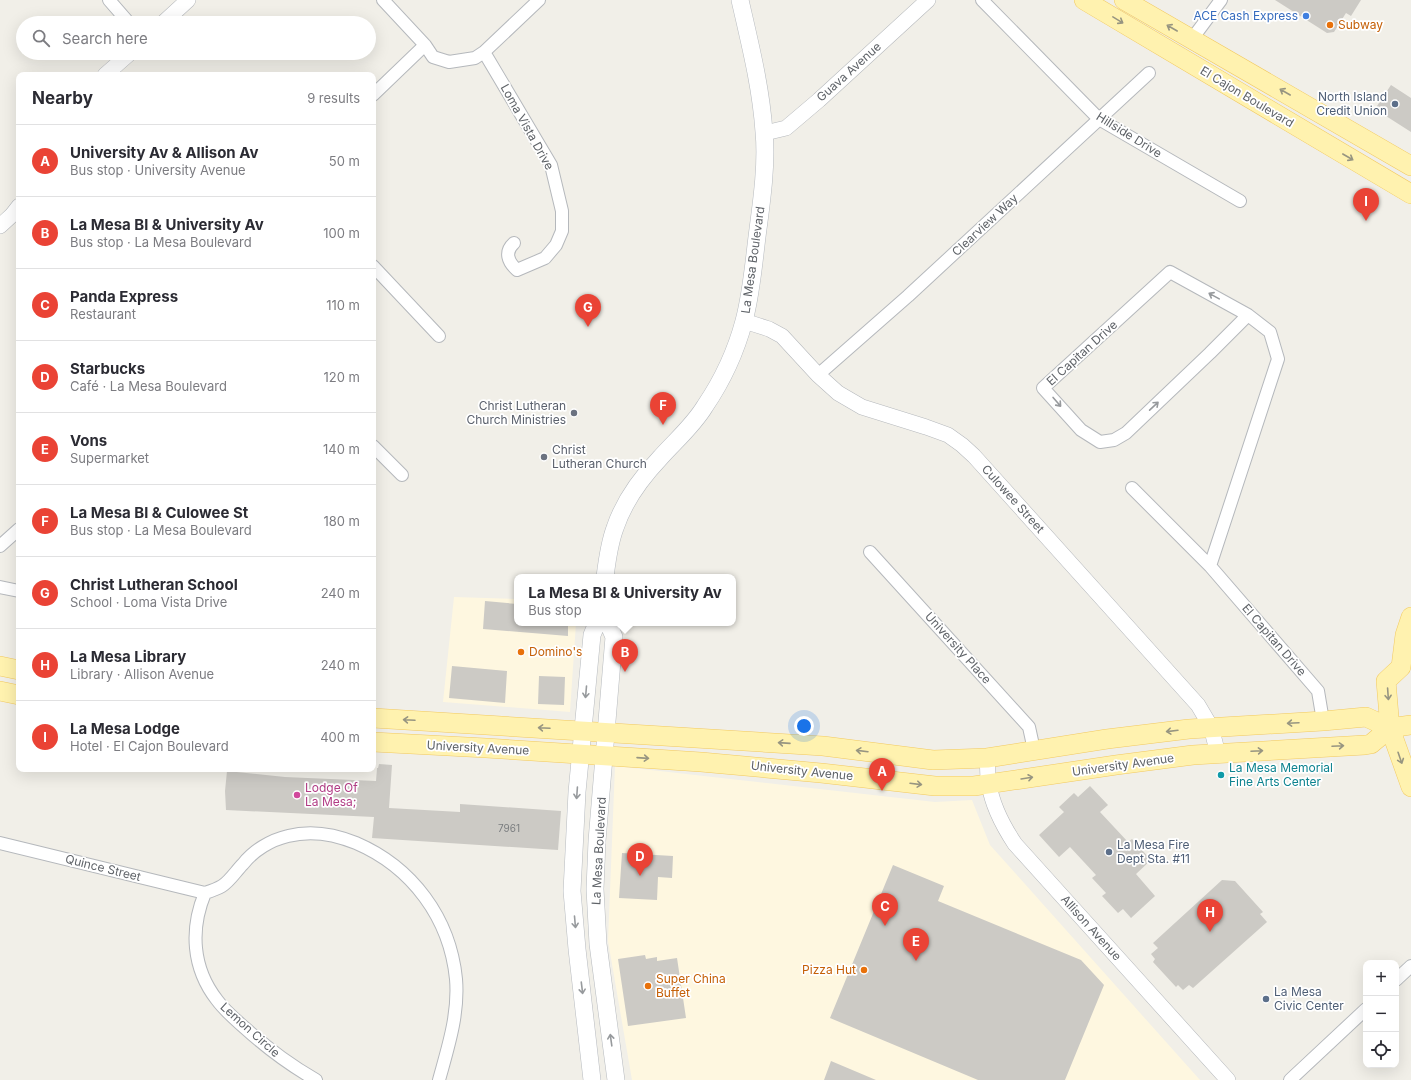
<!DOCTYPE html>
<html lang="en">
<head>
<meta charset="utf-8">
<style>
  body { margin:0; font-family:Inter,sans-serif; background:#f7f7f7; color:#2b2b33 }
  .controls { position:absolute; right:12px; bottom:12px; display:grid; overflow:hidden; border-radius:8px; box-shadow:0 4px 16px #0002 }
  .controls button { width:36px; height:36px; display:grid; place-items:center; padding:0; border:0; border-bottom:1px solid #e1e1e2; background:#fff; color:#2b2b33; font:20px sans-serif }
  .you { position:absolute; left:804px; top:726px; width:14px; height:14px; margin:-10px; border:3px solid #fff; border-radius:50%; background:#1a73e8; box-shadow:0 0 0 6px #1a73e833 }
  .badge { display:grid; place-items:center; width:26px; height:26px; border-radius:50%; background:#ea4335; color:#fff; font-size:13px; font-weight:700 }
  .pin { position:absolute; translate:-50% -33px; filter:drop-shadow(0 1px 2px #0008) }
  .pin::after { content:''; position:absolute; top:21px; width:14px; height:12px; background:inherit; clip-path:polygon(0 0,100% 0,50% 100%) }
  .popup { position:absolute; left:514px; top:574px; width:222px; height:52px; box-sizing:border-box; display:grid; place-content:center; border-radius:8px; background:#fff; filter:drop-shadow(0 1px 3px #0005); font-size:13px; white-space:nowrap; color:#7c7c81 }
  .popup b { font-size:15px; color:#2b2b33 }
  .popup::after { content:''; position:absolute; left:50%; top:100%; margin-left:-8px; border:8px solid transparent; border-top-color:#fff }
  .list { margin:0; padding:0; list-style:none }
  h2 { display:flex; justify-content:space-between; align-items:center; height:52px; margin:0; padding:0 16px; font-size:17px }
  h2 small { font-size:13px; font-weight:400; color:#7c7c81 }
  .list li { display:grid; grid-template-columns:26px 1fr auto; gap:12px; align-items:center; box-sizing:border-box; height:72px; padding:0 16px; border-top:1px solid #e1e1e2 }
  .list b { display:block; font-size:15px; white-space:nowrap }
  .list p { margin:0; font-size:13px; white-space:nowrap; color:#7c7c81 }
  .list em { font-size:13px; font-style:normal; color:#7c7c81 }
  .icon { flex:none; width:22px; height:22px; fill:none; stroke:currentColor; stroke-width:2; stroke-linecap:round; stroke-linejoin:round }
  .map { position:relative; flex:none; width:1411px; height:1080px; overflow:hidden }
  .search { position:absolute; background:#fff; box-shadow:0 4px 16px #0002; left:16px; top:16px; width:360px; height:44px; display:flex; align-items:center; gap:10px; box-sizing:border-box; padding:0 14px; border-radius:22px; color:#7c7c81; font-size:15px }
  .panel { position:absolute; background:#fff; box-shadow:0 4px 16px #0002; left:16px; top:72px; width:360px; height:700px; border-radius:8px }
  .map>svg:first-child { display:block }
  .commercial { fill:#fef7e0 }
  .building { fill:#cccac5 }
  .lines { fill:none; stroke-linecap:round; stroke-linejoin:round }
  .minor-casing { stroke:#b5b8bc; stroke-width:14 }
  .tertiary-casing { stroke:#b5b8bc; stroke-width:16 }
  .secondary-casing { stroke:#b6babf; stroke-width:18 }
  .primary-casing { stroke:#f2c960; stroke-width:20 }
  .minor { stroke:#fff; stroke-width:12 }
  .tertiary { stroke:#fff; stroke-width:15 }
  .secondary { stroke:#fff; stroke-width:17 }
  .primary { stroke:#fff2af; stroke-width:19 }
  .oneway { stroke:#979581 }
  .oneway2 { stroke:#979a9d }
  .shop-dot { fill:#3f7fe0; stroke:#fff; stroke-width:1.5 }
  .food-dot { fill:#e8710a; stroke:#fff; stroke-width:1.5 }
  .service-dot { fill:#5c6f8a; stroke:#fff; stroke-width:1.5 }
  .worship-dot { fill:#6b7280; stroke:#fff; stroke-width:1.5 }
  .culture-dot { fill:#0f9aa8; stroke:#fff; stroke-width:1.5 }
  .hotel-dot { fill:#d1479c; stroke:#fff; stroke-width:1.5 }
  .labels { text-anchor:middle; stroke-width:3.5; stroke-linejoin:round; paint-order:stroke }
  .number-label { font-size:10px; fill:#7a7d7f }
  .shop-label { font-size:12px; fill:#366cbe; stroke:#fff; text-anchor:end }
  .food-label { font-size:12px; fill:#c56008; stroke:#fff; text-anchor:start }
  .street-label { font-size:12px; fill:#5f6368; stroke:#fff }
  .service-label { font-size:12px; fill:#4e5e75; stroke:#fff; text-anchor:start }
  .worship-label { font-size:12px; fill:#5b616d; stroke:#fff; text-anchor:end }
  .culture-label { font-size:12px; fill:#0d838f; stroke:#fff; text-anchor:start }
  .hotel-label { font-size:12px; fill:#b23c85; stroke:#fff; text-anchor:start }
</style>
</head>
<body>
<div class="map">
<svg width="1411" height="1080" viewBox="0 0 1411 1080">
  <rect width="100%" height="100%" fill="#f1efe8"/>
  <path class="commercial" d="M454,597L517,599V623H576L570,712L443,702Z
    M615,766L935,802L972,800L990,845L1200,1080H632L608,941Z"/>
  <path class="building" d="M1275,0H1361L1351,16L1346,13L1334,32L1327,33Z
    M1391,85L1411,98V132L1375,109Z
    M485,601L517,604V623H568V636L483,629Z
    M452,666L507,671L505,703L449,698Z
    M539,676L565,677L564,705L538,704Z
    M379,764L392,765L389,808L460,812V804L561,811L558,850L372,838L374,817L226,810L225,791L227,771L285,777L376,781L377,768H378Z
    M1090,786L1108,805L1100,812L1128,842L1132,839L1151,860L1136,874L1155,896L1131,918L1123,909L1118,913L1102,896L1106,893L1092,878L1096,875L1070,847L1059,857L1039,835L1064,812L1059,807L1074,793L1078,797Z
    M622,853L673,856L672,878L658,877L657,900L619,898Z
    M893,865L944,886L938,901L1081,960L1104,985L1065,1080H978L830,1018Z
    M1222,880L1235,881L1263,912L1260,914L1267,922L1193,988L1189,985L1183,990L1178,985L1176,987L1153,962L1155,959L1151,954L1158,948L1153,943Z
    M645,955L646,959L657,957V961L677,958L686,1018L628,1026L618,959Z
    M831,1061L876,1080H824Z"/>
  <g class="lines">
    <g class="minor-casing">
      <path id="minor" d="M109,0L129,23
        M383,0L425,45L433,57L449,62L475,58L484,52L539,0
        M982,0L1099,119L1240,201
        M1192,39L1221,0
        M484,52L551,165L562,211V231L556,245L545,258L517,270C508,262 504,252 514,243
        M373,95L425,45
        M373,266L439,336
        M818,375L908,296L1149,73
        M373,446L402,475
        M1132,488L1210,566L1318,691L1323,721
        M0,546L19,529
        M870,552L1029,727L1034,750
        M1210,566L1278,359L1270,332L1248,315L1170,272L1043,388L1081,430L1100,442L1114,440L1126,433L1210,353L1248,315
        M0,587L19,591
        M0,843L205,893
        M1396,980L1411,966
        M316,1080C290,1065 267,1048 245,1028C235,1019 225,1011 217,1000C192,968 190,929 205,893C211,891 217,889 222,886C230,881 236,871 243,864C254,850 271,840 288,836C311,830 334,834 356,843C412,867 450,918 456,979C459,1014 448,1047 439,1080
        M1290,1080L1366,1009"/>
    </g>
    <g class="tertiary-casing">
      <path id="tertiary" d="M163,23L188,0
        M105,75L130,53
        M765,133L786,128L819,100L928,0
        M0,226L12,215L19,206
        M744,321L769,329L782,336L818,375L838,393L862,407L926,427L948,435L962,445L974,456L1198,705L1211,727L1218,754
        M987,758C988,767 987,775 989,784C992,804 1003,826 1015,844L1228,1080"/>
    </g>
    <g class="secondary-casing">
      <path id="secondary" d="M605,577C607,561 609,544 615,528C624,501 641,478 660,458C675,441 693,426 705,406C722,381 736,351 744,321C752,291 754,259 758,229C762,199 767,162 764,132C761,87 750,44 740,0
        M608,623L614,637L597,841L595,889L598,944L616,1080
        M592,1080L577,949L572,891L577,792L592,635L597,623"/>
    </g>
    <g class="primary-casing">
      <path id="primary" d="M1084,0L1411,194
        M1124,0L1411,166
        M1411,617L1405,635L1401,667L1386,681L1390,728L1411,787
        M0,666L19,670
        M0,691L19,695
        M373,718L823,746L933,760L987,758L1107,739L1189,729L1323,721L1366,717L1390,728L1411,725
        M373,742L486,748L701,762L821,773L935,786H974L1116,765L1193,755L1365,745L1371,744L1390,728"/>
    </g>
    <use href="#minor" class="minor"/>
    <use href="#tertiary" class="tertiary"/>
    <use href="#secondary" class="secondary"/>
    <use href="#primary" class="primary"/>
  </g>
  <defs><path id="oneway-shaft" d="M-6 0H5M1.5-3L5.5 0L1.5 3" fill="none" stroke-width="1.6" stroke-linecap="round" stroke-linejoin="round"/></defs>
  <g class="oneway">
    <use href="#oneway-shaft" transform="translate(1118 20) rotate(31)"/>
    <use href="#oneway-shaft" transform="translate(1172 28) rotate(-150)"/>
    <use href="#oneway-shaft" transform="translate(1285 92) rotate(-150)"/>
    <use href="#oneway-shaft" transform="translate(1348 157) rotate(30)"/>
    <use href="#oneway-shaft" transform="translate(1388 694) rotate(86)"/>
    <use href="#oneway-shaft" transform="translate(409 720) rotate(-177)"/>
    <use href="#oneway-shaft" transform="translate(1293 723) rotate(177)"/>
    <use href="#oneway-shaft" transform="translate(544 728) rotate(-177)"/>
    <use href="#oneway-shaft" transform="translate(1172 731) rotate(173)"/>
    <use href="#oneway-shaft" transform="translate(784 743) rotate(-176)"/>
    <use href="#oneway-shaft" transform="translate(1338 746) rotate(-3)"/>
    <use href="#oneway-shaft" transform="translate(862 751) rotate(-173)"/>
    <use href="#oneway-shaft" transform="translate(1257 751) rotate(-3)"/>
    <use href="#oneway-shaft" transform="translate(643 758) rotate(4)"/>
    <use href="#oneway-shaft" transform="translate(1400 758) rotate(71)"/>
    <use href="#oneway-shaft" transform="translate(1027 778) rotate(-9)"/>
    <use href="#oneway-shaft" transform="translate(916 784) rotate(7)"/>
  </g>
  <g class="oneway2">
    <use href="#oneway-shaft" transform="translate(1214 296) rotate(-151)"/>
    <use href="#oneway-shaft" transform="translate(1057 402) rotate(49)"/>
    <use href="#oneway-shaft" transform="translate(1154 406) rotate(-43)"/>
    <use href="#oneway-shaft" transform="translate(586 692) rotate(95)"/>
    <use href="#oneway-shaft" transform="translate(577 793) rotate(94)"/>
    <use href="#oneway-shaft" transform="translate(575 922) rotate(85)"/>
    <use href="#oneway-shaft" transform="translate(582 988) rotate(83)"/>
    <use href="#oneway-shaft" transform="translate(611 1040) rotate(-98)"/>
  </g>
  <circle class="shop-dot" cx="1306" cy="16" r="4"/>
  <g class="food-dot">
    <circle cx="1330" cy="25" r="4"/>
    <circle cx="521" cy="652" r="4"/>
    <circle cx="864" cy="970" r="4"/>
    <circle cx="648" cy="986" r="4"/>
  </g>
  <g class="service-dot">
    <circle cx="1395" cy="104" r="4"/>
    <circle cx="1109" cy="852" r="4"/>
    <circle cx="1266" cy="999" r="4"/>
  </g>
  <g class="worship-dot">
    <circle cx="574" cy="413" r="4"/>
    <circle cx="544" cy="457" r="4"/>
  </g>
  <circle class="culture-dot" cx="1221" cy="775" r="4"/>
  <circle class="hotel-dot" cx="297" cy="795" r="4"/>
  <g class="labels">
    <g class="number-label">
      <text x="509" y="832">7961</text>
    </g>
    <g class="shop-label">
      <text x="1298" y="20">ACE Cash Express</text>
    </g>
    <g class="food-label">
      <text x="1338" y="29">Subway</text>
      <text x="529" y="656">Domino's</text>
      <text x="856" y="974" text-anchor="end">Pizza Hut</text>
      <text x="656" y="983">Super China<tspan x="656" dy="14">Buffet</tspan></text>
    </g>
    <g class="street-label">
      <text transform="translate(849 72) rotate(-42)" y="4">Guava Avenue</text>
      <text transform="translate(1247 97) rotate(31)" y="4">El Cajon Boulevard</text>
      <text transform="translate(527 127) rotate(61)" y="4">Loma Vista Drive</text>
      <text transform="translate(1129 135) rotate(32)" y="4">Hillside Drive</text>
      <text transform="translate(985 225) rotate(-43)" y="4">Clearview Way</text>
      <text transform="translate(753 260) rotate(-82)" y="4">La Mesa Boulevard</text>
      <text transform="translate(1082 353) rotate(-42)" y="4">El Capitan Drive</text>
      <text transform="translate(1013 499) rotate(48)" y="4">Culowee Street</text>
      <text transform="translate(1274 640) rotate(49)" y="4">El Capitan Drive</text>
      <text transform="translate(958 648) rotate(48)" y="4">University Place</text>
      <text transform="translate(478 748) rotate(3)" y="4">University Avenue</text>
      <text transform="translate(1123 765) rotate(-8)" y="4">University Avenue</text>
      <text transform="translate(802 771) rotate(6)" y="4">University Avenue</text>
      <text transform="translate(599 851) rotate(-87)" y="4">La Mesa Boulevard</text>
      <text transform="translate(103 868) rotate(14)" y="4">Quince Street</text>
      <text transform="translate(1091 928) rotate(48)" y="4">Allison Avenue</text>
      <text transform="translate(250 1030) rotate(42)" y="4">Lemon Circle</text>
    </g>
    <g class="service-label">
      <text x="1387" y="101" text-anchor="end">North Island<tspan x="1387" dy="14">Credit Union</tspan></text>
      <text x="1117" y="849">La Mesa Fire<tspan x="1117" dy="14">Dept Sta. #11</tspan></text>
      <text x="1274" y="996">La Mesa<tspan x="1274" dy="14">Civic Center</tspan></text>
    </g>
    <g class="worship-label">
      <text x="566" y="410">Christ Lutheran<tspan x="566" dy="14">Church Ministries</tspan></text>
      <text x="552" y="454" text-anchor="start">Christ<tspan x="552" dy="14">Lutheran Church</tspan></text>
    </g>
    <g class="culture-label">
      <text x="1229" y="772">La Mesa Memorial<tspan x="1229" dy="14">Fine Arts Center</tspan></text>
    </g>
    <g class="hotel-label">
      <text x="305" y="792">Lodge Of<tspan x="305" dy="14">La Mesa;</tspan></text>
    </g>
  </g>
</svg>
<div class="controls">
<button>+</button>
<button>−</button>
<button><svg class="icon" aria-label="locate" viewBox="0 0 24 24"><circle cx="12" cy="12" r="6"/><path d="M12 2v4M12 18v4M2 12h4M18 12h4"/></svg></button>
</div>
<div class="you"></div>
<div class="pin badge" style="left:882px;top:791px">A</div>
<div class="pin badge" style="left:625px;top:672px">B</div>
<div class="popup"><b>La Mesa Bl &amp; University Av</b>Bus stop</div>
<div class="pin badge" style="left:885px;top:926px">C</div>
<div class="pin badge" style="left:640px;top:876px">D</div>
<div class="pin badge" style="left:916px;top:961px">E</div>
<div class="pin badge" style="left:663px;top:425px">F</div>
<div class="pin badge" style="left:588px;top:327px">G</div>
<div class="pin badge" style="left:1210px;top:932px">H</div>
<div class="pin badge" style="left:1366px;top:221px">I</div>
<div class="search"><svg class="icon" aria-label="search" viewBox="0 0 24 24"><circle cx="10" cy="10" r="6"/><path d="M15 15l6 6"/></svg>Search here</div>
<section class="panel">
<h2>Nearby<small>9 results</small></h2>
<ul class="list">
<li><span class="badge">A</span><div><b>University Av &amp; Allison Av</b><p>Bus stop · University Avenue</p></div><em>50 m</em></li>
<li><span class="badge">B</span><div><b>La Mesa Bl &amp; University Av</b><p>Bus stop · La Mesa Boulevard</p></div><em>100 m</em></li>
<li><span class="badge">C</span><div><b>Panda Express</b><p>Restaurant</p></div><em>110 m</em></li>
<li><span class="badge">D</span><div><b>Starbucks</b><p>Café · La Mesa Boulevard</p></div><em>120 m</em></li>
<li><span class="badge">E</span><div><b>Vons</b><p>Supermarket</p></div><em>140 m</em></li>
<li><span class="badge">F</span><div><b>La Mesa Bl &amp; Culowee St</b><p>Bus stop · La Mesa Boulevard</p></div><em>180 m</em></li>
<li><span class="badge">G</span><div><b>Christ Lutheran School</b><p>School · Loma Vista Drive</p></div><em>240 m</em></li>
<li><span class="badge">H</span><div><b>La Mesa Library</b><p>Library · Allison Avenue</p></div><em>240 m</em></li>
<li><span class="badge">I</span><div><b>La Mesa Lodge</b><p>Hotel · El Cajon Boulevard</p></div><em>400 m</em></li>
</ul>
</section>
</div>
</body>
</html>
